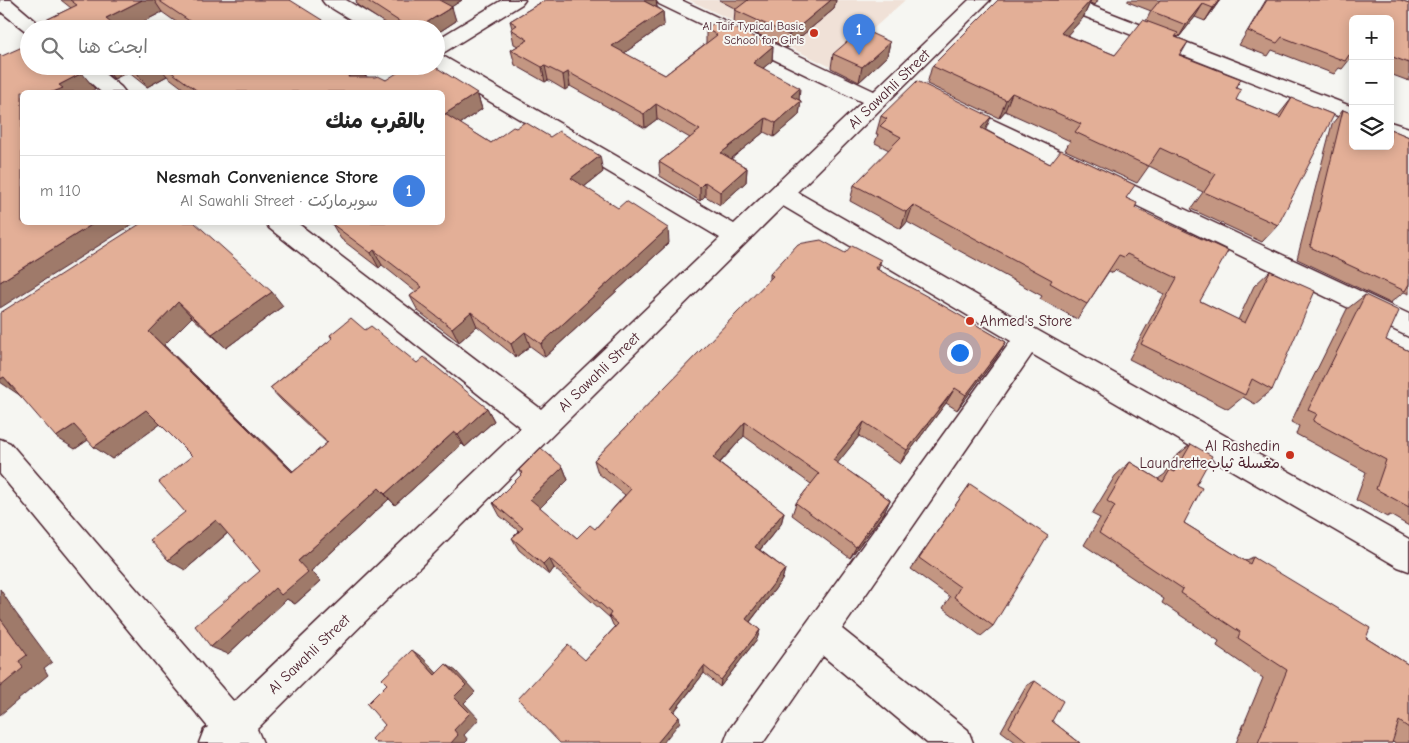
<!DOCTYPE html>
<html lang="ar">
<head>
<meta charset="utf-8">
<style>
  body { margin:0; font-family:"Comic Neue","Playpen Sans Arabic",sans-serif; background:#f6f6f6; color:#222; direction:rtl }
  .controls { position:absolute; right:15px; top:15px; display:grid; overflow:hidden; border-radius:8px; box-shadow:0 2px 12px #0003 }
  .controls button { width:45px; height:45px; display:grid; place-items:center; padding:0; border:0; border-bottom:1px solid #e0e0e0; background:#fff; color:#222; font:25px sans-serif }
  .you { position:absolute; left:959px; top:352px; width:18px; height:18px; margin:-12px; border:4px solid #fff; border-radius:50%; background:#1a73e8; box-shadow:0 0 0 8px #1a73e833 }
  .badge { display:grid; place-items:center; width:32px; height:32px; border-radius:50%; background:#c8321e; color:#fff; font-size:16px; font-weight:700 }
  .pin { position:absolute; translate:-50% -41px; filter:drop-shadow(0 1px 2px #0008) }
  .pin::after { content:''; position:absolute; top:26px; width:18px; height:15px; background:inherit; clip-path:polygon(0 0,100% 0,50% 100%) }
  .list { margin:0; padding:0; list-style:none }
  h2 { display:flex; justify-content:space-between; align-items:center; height:65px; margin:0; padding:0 20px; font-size:21px }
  h2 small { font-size:16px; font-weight:400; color:#767676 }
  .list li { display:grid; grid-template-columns:32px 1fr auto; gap:15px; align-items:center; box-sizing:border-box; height:70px; padding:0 20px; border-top:1px solid #e0e0e0 }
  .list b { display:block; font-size:19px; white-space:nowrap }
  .list p { margin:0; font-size:16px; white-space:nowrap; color:#767676 }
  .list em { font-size:16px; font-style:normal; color:#767676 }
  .icon { flex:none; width:28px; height:28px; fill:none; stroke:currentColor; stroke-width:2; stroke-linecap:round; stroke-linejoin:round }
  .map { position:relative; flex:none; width:1409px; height:743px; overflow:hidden; direction:ltr }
  .search { position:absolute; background:#fff; box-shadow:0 2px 12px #0003; left:20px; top:20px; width:425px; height:55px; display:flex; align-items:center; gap:12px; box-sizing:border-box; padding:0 18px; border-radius:28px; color:#767676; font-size:19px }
  .panel { position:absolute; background:#fff; box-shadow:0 2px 12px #0003; left:20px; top:90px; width:425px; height:135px; border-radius:8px; direction:rtl }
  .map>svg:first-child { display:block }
  .built { fill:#f0e1d7 }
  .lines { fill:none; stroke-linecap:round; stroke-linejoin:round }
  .minor-casing { stroke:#4a1f2b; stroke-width:3 }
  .minor { fill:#f6f6f2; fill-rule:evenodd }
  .wall { fill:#c39682; stroke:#4a1f2b }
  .shaded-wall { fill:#9f7a6a; stroke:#4a1f2b }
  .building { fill:#e3af97; stroke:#4a1f2b }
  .poi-dot { fill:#c8321e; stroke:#f6f6f2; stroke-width:2 }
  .labels { text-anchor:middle; stroke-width:4; stroke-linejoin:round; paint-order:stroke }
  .far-poi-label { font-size:12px; fill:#4a1f2b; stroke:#f6f6f2; text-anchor:end }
  .street-label { font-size:15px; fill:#4a1f2b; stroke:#f6f6f2 }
  .poi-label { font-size:15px; fill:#4a1f2b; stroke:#f6f6f2; text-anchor:start }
</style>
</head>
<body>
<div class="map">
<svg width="1409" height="743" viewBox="0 0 1409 743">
  <rect width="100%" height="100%" fill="#f6f6f2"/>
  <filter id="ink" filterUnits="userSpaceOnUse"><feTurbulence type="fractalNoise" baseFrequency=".02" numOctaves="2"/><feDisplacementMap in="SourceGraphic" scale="10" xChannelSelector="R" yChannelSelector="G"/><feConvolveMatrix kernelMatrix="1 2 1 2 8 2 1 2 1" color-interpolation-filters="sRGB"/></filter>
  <g filter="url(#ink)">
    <path class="built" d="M689,0H905L831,67Z"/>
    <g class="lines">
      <g class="minor-casing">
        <path id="minor" d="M0,0H11L45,29H29L28,33L0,11Z
          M322,0H346L388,25L391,29H366L325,4Z
          M502,0H525L522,4L443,53L438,55L443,56L734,224L862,102L659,4L656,0H681L874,91L969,0H990L797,192L1037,330L1409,539V571L1398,567L1032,354L842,629L968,730L973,743H927L823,656L763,743H724L729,730L1011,341L783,206L257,729L263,743H199L204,730L208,727L0,474V439L10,443L234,702L521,428L269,228L266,222H296L541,409L720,238L430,66H436V40Z
          M1050,0H1077L1353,107V122L1053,4Z
          M72,66H95L121,87L125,92H101Z
          M955,102L1409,314V337L947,114L944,109L947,104Z
          M1390,122L1409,128V144L1390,137Z"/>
      </g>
      <use href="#minor" class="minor"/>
    </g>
    <path class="wall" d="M61,0H290L186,29L162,12L129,29H53L46,20L71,8Z
      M356,0H462L451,7L456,21L436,34V29H394L357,5Z
      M545,0H656L657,7L663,11L664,25L624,53L665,75L706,43V29L773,46L772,61L763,68L801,101L799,115L774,137L764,132L731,159L747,168L746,182L720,205L705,196L700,201L660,176L659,162L690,138L657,119L645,128L570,86L565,90L548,80L545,82L515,65L511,50L518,46L514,44L511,29L512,28L510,21Z
      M719,0H836L834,9L787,48L734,23L735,10L736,9Z
      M998,0H1098L1095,5L1090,3L1083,18L1067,35L1115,55L1146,21L1151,11L1128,2V0H1220L1205,21L1195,17L1179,37L1176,36V37L1188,42L1180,56L1236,88V100L1277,117L1292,98L1278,225L1262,242L1191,209L1203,192L1149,166L1137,183L1065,150L1070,141L1036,125L1005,111L999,118L927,84L932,66Z
      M1266,0H1400L1409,3V81L1390,74V19H1353V60L1350,59L1342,69L1339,68L1334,74L1272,50L1268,56L1239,45Z
      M890,42L887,56L859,82L831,68L833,54Z
      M98,66H361L366,77L477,93L482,109L460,124L491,143L516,128L603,172L584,187L669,243L545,357L530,346L516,357L477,326L459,342L418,311L410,296L416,292L382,265L379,268L341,239L332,224L442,222V92H188L167,76L147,87L128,72L114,79Z
      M1343,110L1409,137V294L1404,292L1390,303L1297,259L1332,124Z
      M881,116L986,130L1050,164L1127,198L1135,208L1200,301L1238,320L1254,286L1270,271L1272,390L1255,404L1243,397L1228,409L1129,359L1164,294L1116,270L1113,273L1109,271L1077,319L1040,299L1042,296L907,222L901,229L850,201L854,185L889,150L875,143L878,134H876Z
      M143,222L283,306L226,348L192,317L164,345L293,471L327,443L282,401L270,388L332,339L330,335L365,330L487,408L494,421L465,447L462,444L395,505L389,499L311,571L321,581L295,604L287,599L228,654L260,571L228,533L185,570V512L192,456L160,424L112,459L88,440L75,449L18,394Z
      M845,253L878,270L1006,342L996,358L957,410L946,403L900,464L859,436L837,463L890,500L884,513L850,558L792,515L796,503L811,484L744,436L720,463L784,512L781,524L760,550L785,569L782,580L750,622L760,630L757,639L720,687L704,673L674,712L679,717L680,722L585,660L615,627L613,625L610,618L554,568L549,575L519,550L512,538L519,531L500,516L493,503L521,475L519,470L563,467L568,480L540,508L577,538L595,529L625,495L598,473L594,460L770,280V274Z
      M1365,295L1386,340L1409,351V526L1390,515L1387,517L1356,500L1366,472L1296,434L1299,426L1291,422L1347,309Z
      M1191,444L1196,485L1184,523L1245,561L1253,557L1366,638L1409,665V743H1394L1393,742L1392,743H1236L1263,678L1217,646L1219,641L1162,603L1164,599L1084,545L1100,518L1092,514L1115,476L1130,462L1158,479L1165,474L1174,458Z
      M970,484L993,626L981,636L943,608L950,597L911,569Z
      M1035,681L1052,721L1080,743H1017L1001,731L1027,685Z"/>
    <path class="shaded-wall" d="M142,0H154L162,12L129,29H114L106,18Z
      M438,0H462L442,13Z
      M645,0H656L657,8L644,1Z
      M831,0H836L834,9L787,48L789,35Z
      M1091,0L1083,18L1053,51L1061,33Z
      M1219,0H1220L1205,21L1213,8Z
      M1203,4L1195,17L1179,37L1186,25Z
      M452,7L456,21L436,34V29H416Z
      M663,11L664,25L613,61L612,46Z
      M322,20L326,29H315Z
      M890,42L887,56L859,82L862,67Z
      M773,46L772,61L752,77L753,63Z
      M104,66H124L128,72L114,79Z
      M143,66H159L167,76L147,87L135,70Z
      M356,66H361L367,80L348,77L351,70Z
      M545,66L548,80L545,82L542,67Z
      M568,72L570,86L565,90L563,75Z
      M82,73L95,89L90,92H53L59,85Z
      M800,88L799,102L791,96Z
      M477,93L482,109L451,130L445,114Z
      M1012,93L1005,111L999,118L1006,100Z
      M801,101L799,115L774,137L776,123Z
      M656,104L657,119L645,128L644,114Z
      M991,117L984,134L981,128Z
      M766,118L764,132L721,167V153Z
      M600,156L603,172L575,194L571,178Z
      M747,168L746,182L720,205V192Z
      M705,182V196L700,201V187Z
      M913,205L907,222L901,229L906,212Z
      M96,222H136L0,308V282Z
      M668,228L669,243L545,357L541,344Z
      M374,250L382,265L379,268L371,253Z
      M881,260L876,278L875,268Z
      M272,292L283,306L226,348L212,334Z
      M178,302L192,317L164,345L305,483L149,332Z
      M471,312L477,326L459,342L452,328Z
      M525,332L530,346L516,357L511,344Z
      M1006,342L996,358L957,410L966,395Z
      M4,377L23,390L18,394L0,382V379Z
      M955,388L946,403L900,464L907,450Z
      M487,408L494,421L465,447L458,435Z
      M146,410L162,423L112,459L94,447Z
      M745,422L744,436L712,471L713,458Z
      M864,422L859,436L829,474L833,460Z
      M74,425L92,437L75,449L56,437Z
      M454,432L462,444L395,505L385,494Z
      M563,467L568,480L536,512L530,499Z
      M379,488L389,499L311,571L321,581L295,604L287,599L228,654L211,647L275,588L298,561Z
      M890,500L884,513L850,558L856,547Z
      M784,512L781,524L753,558L755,547Z
      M216,520L231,530L185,570L168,560Z
      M549,558L554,568L549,575L543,564Z
      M785,569L782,580L745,628L746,619Z
      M0,589L15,612L52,662L44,668L48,675L0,715Z
      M760,630L757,639L720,687L721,680Z
      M412,650L423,658L445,682L435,675Z
      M446,664L456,671L475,692L464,703L479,719L464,735L468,740L465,743H451L454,730V697Z
      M704,666V673L672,714L671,709Z
      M679,717L680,722L663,743H657Z"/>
    <path class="building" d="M70,0H142L106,18L120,29H57L46,20L77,5Z
      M158,0H290L322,20L315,29H186L194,24Z
      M366,0H439L452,7L416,29H411Z
      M545,0H645L644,1L663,11L612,46L665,75L717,35L706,29L718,20L773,46L753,63L800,88L791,96L801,101L776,123L766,118L721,153L747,168L720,192L705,182L700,187L659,162L700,130L656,104L644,114L568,72L563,75L545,66L542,67L511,50L528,40L511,29L517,25L510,21Z
      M747,0H831L789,35L735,10L748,0Z
      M998,0H1091L1061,33L1115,55L1143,20L1178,33L1175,37L1188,42L1179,55L1241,79L1236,88L1241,90L1236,100L1280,118L1292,98L1334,115L1278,225L1204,192L1216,174L1160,148L1148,166L1075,132L1081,124L1044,107L1012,93L1006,100L932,66Z
      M1160,0H1219L1213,8L1203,4L1186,25L1151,11Z
      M1267,0H1400L1409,3V63L1390,56V19H1353V56H1352L1349,55L1345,61L1282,37L1277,43L1248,31Z
      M862,29L890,42L862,67L833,54Z
      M29,44V66H75L82,73L59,85L63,88L53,92H22V222H96L0,282V54L2,56Z
      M130,66H143L135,70Z
      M163,66H356L351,70L348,77H375L378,76L386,80L408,66H434L477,93L445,114L491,143L513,127L516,128L525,122L550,137L559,131L600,156L571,178L618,208L626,201L668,228L541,344L525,332L511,344L471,312L452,328L410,296L422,287L374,250L371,253L332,224L334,222H442V92H199Z
      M917,81L991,117L981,128L1050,164L1061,150L1135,185L1126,198L1137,203L1135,208L1228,251L1200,301L1245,323L1270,271L1315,291L1272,390L1252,379L1245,395L1141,344L1177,278L1127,254L1124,257L1119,255L1087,304L1050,283L1052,280L913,205L906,212L854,185L901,137L880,126L887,119L881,116Z
      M1343,110L1353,114V146H1390V129L1409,137V284L1405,291L1310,247Z
      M143,222H194L272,292L212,334L178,302L149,332L292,472L328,442L270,388L333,338L330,335L351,318L365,330L371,326L417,363L424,357L487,408L458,435L454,432L385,494L379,488L298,561L308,572L281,595L275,588L211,647L195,626L260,571L216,520L168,560L150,540L185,512L159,482L192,456L146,410L94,447L74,425L56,437L4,377L0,379V313Z
      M821,240L845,253L852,245L881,260L875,268L930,298L1006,342L966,395L955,388L907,450L864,422L833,460L890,500L856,547L796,503L819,474L745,422L713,458L784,512L755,547L785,569L746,619L760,630L721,680L704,666L671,709L679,717L657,743H560L518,699L568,645L585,660L618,624L609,616L611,613L549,558L543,564L512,538L523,528L493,503L523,473L519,470L541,448L563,467L530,499L577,538L590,525L595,529L631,489L594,460L773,276L770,274L798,244Z
      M1365,295L1399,311L1386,340L1409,351V507L1376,489L1386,460L1313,421L1317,414L1308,410Z
      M1191,444L1212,456L1196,485L1202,488L1184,523L1250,564L1253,557L1370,628L1366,638L1409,665V728L1399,721L1392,743H1258L1287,670L1238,638L1240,632L1181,593L1183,589L1099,533L1115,506L1107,501L1130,462L1163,482L1170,470L1175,472Z
      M970,484L1048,536L993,626L954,597L960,587L919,558Z
      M0,618L27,655L19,661L23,668L0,687Z
      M412,650L435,675L446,664L466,685L454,697L470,713L454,730L458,735L451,743H376L372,739L385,725L367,704L387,684L382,679Z
      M1035,681L1063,701L1052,721L1080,743H1029L1009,727Z"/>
  </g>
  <g class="poi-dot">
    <circle cx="814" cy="33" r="5"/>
    <circle cx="970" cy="321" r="5"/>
    <circle cx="1290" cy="455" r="5"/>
  </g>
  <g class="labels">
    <g class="far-poi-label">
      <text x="804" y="30">Al Taif Typical Basic<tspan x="804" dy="14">School for Girls</tspan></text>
    </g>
    <g class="street-label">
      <text transform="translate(889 89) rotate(-44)" y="5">Al Sawahli Street</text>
      <text transform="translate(599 372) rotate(-44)" y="5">Al Sawahli Street</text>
      <text transform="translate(309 654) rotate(-44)" y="5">Al Sawahli Street</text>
    </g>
    <g class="poi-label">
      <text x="980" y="326">Ahmed's Store</text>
      <text x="1280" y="451" text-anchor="end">Al Rashedin<tspan x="1280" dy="17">Laundretteمغسلة ثياب</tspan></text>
    </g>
  </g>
</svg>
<div class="controls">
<button>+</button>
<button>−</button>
<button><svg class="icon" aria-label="layers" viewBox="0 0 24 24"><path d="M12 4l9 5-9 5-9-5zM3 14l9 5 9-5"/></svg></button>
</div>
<div class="you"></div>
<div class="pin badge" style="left:859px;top:55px;background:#3f7fe0">1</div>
<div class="search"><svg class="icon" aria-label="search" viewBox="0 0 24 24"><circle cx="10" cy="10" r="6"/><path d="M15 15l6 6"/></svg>ابحث هنا</div>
<section class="panel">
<h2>بالقرب منك<small></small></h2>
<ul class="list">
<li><span class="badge" style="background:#3f7fe0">1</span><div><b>Nesmah Convenience Store</b><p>سوبرماركت · Al Sawahli Street</p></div><em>110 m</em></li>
</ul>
</section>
</div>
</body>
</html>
